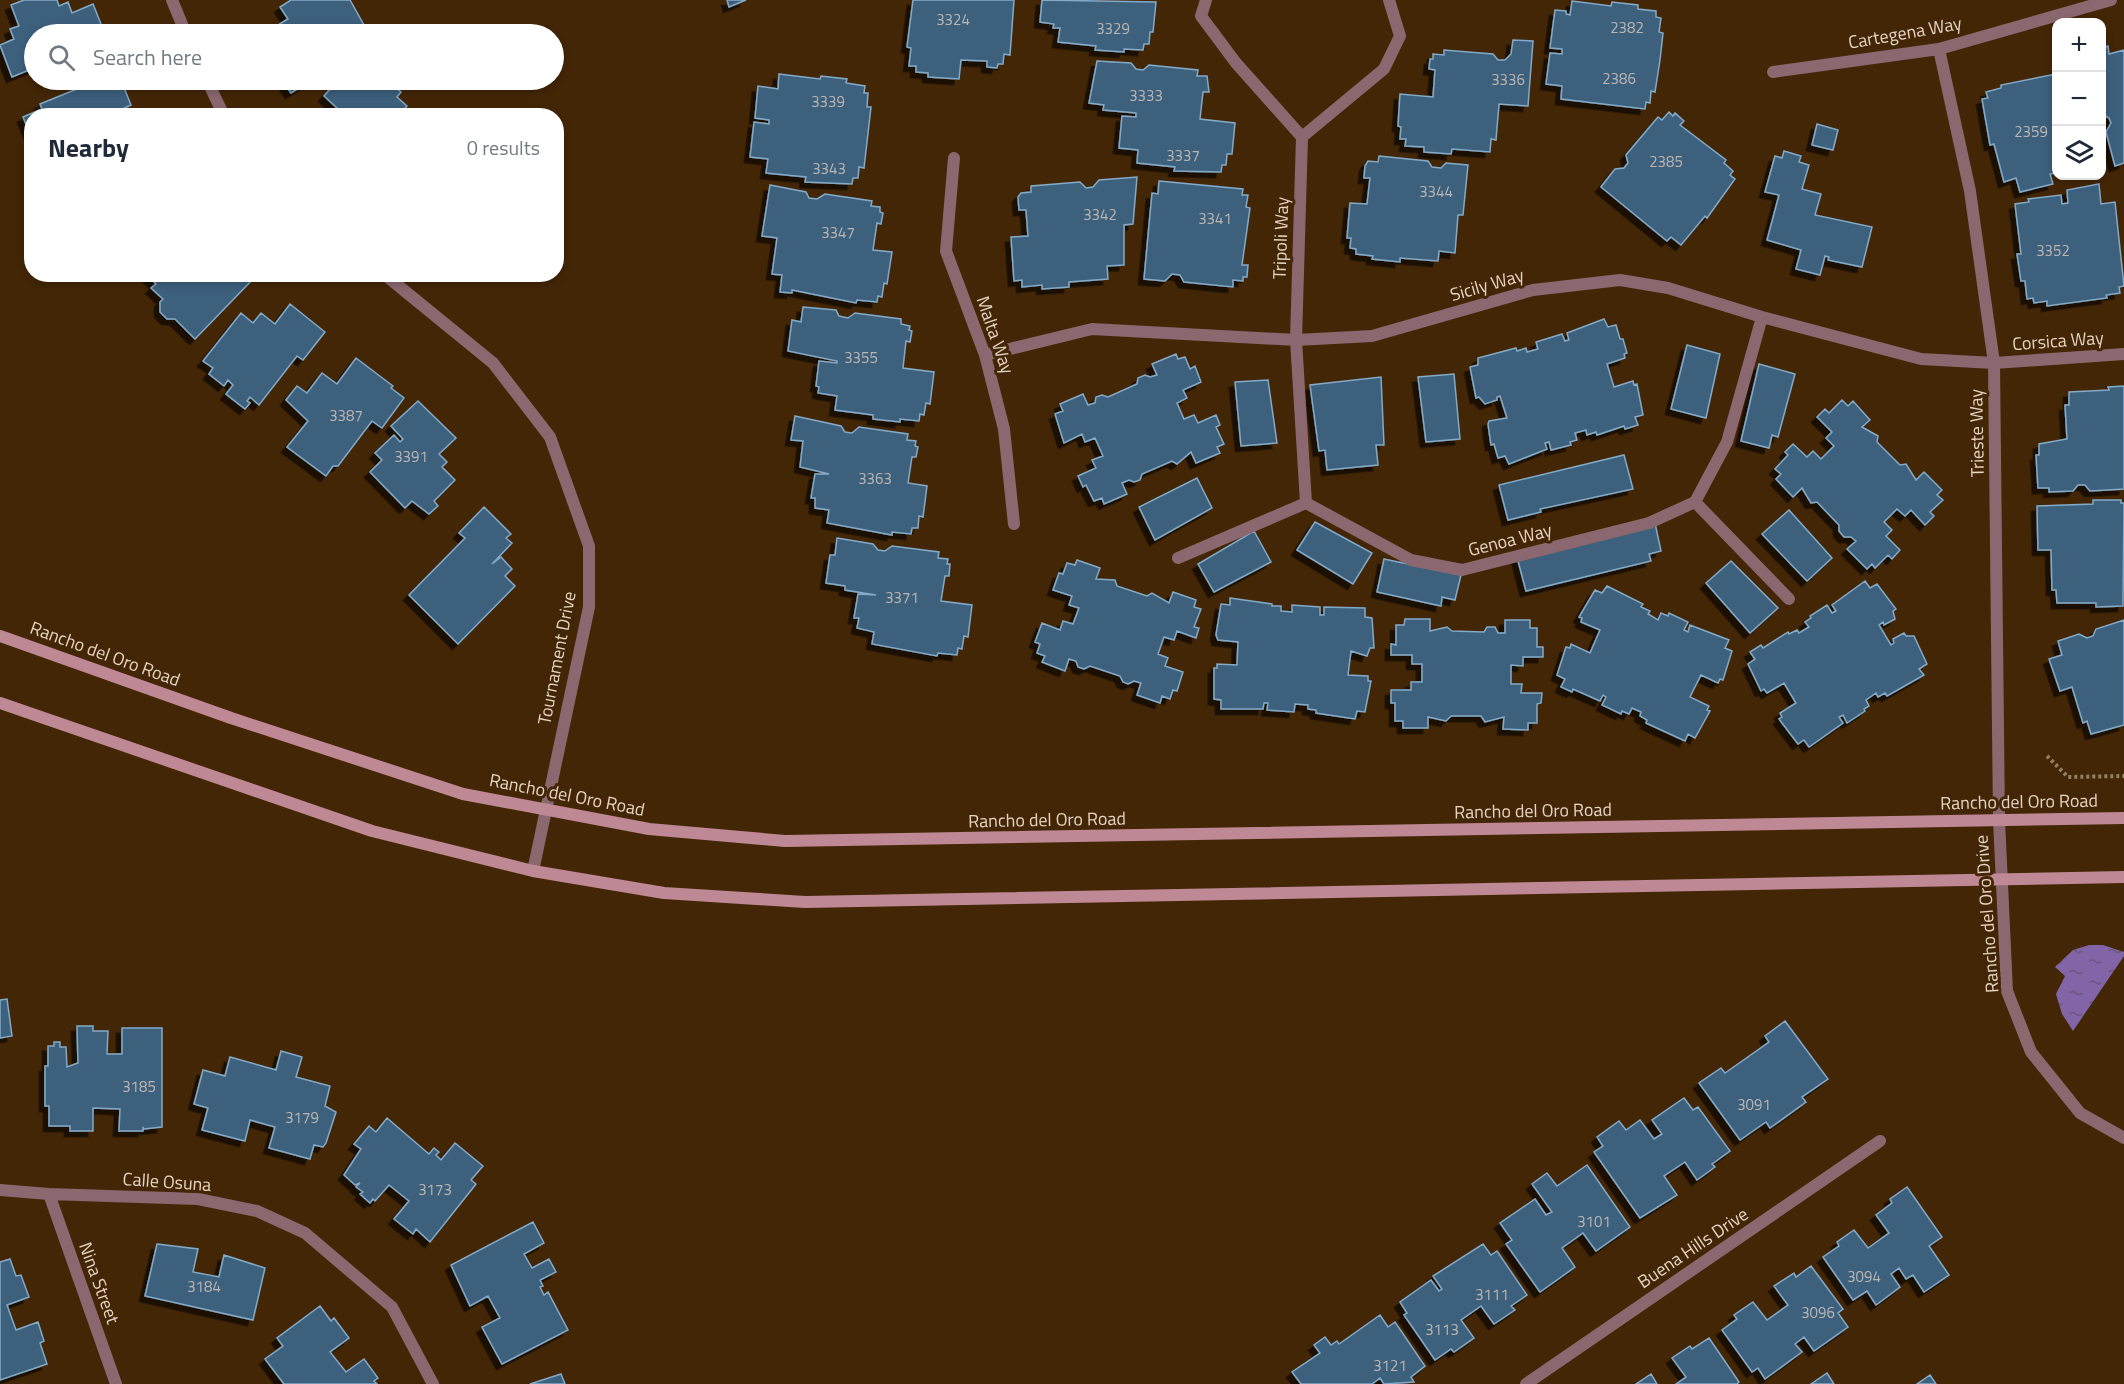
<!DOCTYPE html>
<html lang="en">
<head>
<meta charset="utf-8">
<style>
  body { margin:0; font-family:"Titillium Web",sans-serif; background:#f2f2f3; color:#1f2937 }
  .controls { position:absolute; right:18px; top:18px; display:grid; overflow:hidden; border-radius:12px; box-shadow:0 3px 9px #0003 }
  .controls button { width:54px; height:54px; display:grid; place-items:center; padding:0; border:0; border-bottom:2px solid #e0e1e3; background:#fff; color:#1f2937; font:30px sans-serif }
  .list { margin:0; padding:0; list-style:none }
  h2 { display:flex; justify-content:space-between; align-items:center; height:78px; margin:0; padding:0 24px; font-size:26px }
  h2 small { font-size:20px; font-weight:400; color:#747a83 }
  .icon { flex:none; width:33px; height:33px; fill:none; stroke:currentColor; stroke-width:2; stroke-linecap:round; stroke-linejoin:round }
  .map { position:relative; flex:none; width:2124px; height:1384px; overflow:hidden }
  .search { position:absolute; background:#fff; box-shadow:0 3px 9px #0003; left:24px; top:24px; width:540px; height:66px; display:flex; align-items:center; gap:15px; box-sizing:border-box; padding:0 21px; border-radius:33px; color:#747a83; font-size:22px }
  .panel { position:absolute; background:#fff; box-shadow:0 3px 9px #0003; left:24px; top:108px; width:540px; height:174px; border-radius:24px }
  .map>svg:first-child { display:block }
  .water { fill:url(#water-ripples) }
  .building { fill:#3d617d; stroke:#84aac9; stroke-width:1.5; filter:url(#shadow) }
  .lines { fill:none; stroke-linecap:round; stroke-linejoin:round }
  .path { stroke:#957e66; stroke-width:4; stroke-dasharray:3 3; stroke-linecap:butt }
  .street { stroke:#8b6870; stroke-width:12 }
  .secondary { stroke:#bf8895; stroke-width:12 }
  .labels { text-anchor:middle; stroke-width:6; stroke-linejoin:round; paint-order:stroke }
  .number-label { font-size:15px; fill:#bcb6b2 }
  .street-label { font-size:18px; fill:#e6d3c3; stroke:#432606 }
</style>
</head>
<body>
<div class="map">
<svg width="2124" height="1384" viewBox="0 0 2124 1384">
  <defs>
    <pattern id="water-ripples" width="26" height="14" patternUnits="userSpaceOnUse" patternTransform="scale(1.5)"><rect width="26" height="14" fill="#8165a7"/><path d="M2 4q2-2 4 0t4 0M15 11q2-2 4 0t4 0" fill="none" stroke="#69567b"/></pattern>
    <filter id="shadow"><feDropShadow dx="-5.5" dy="5.5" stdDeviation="0" flood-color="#0009"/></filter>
  </defs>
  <rect width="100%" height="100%" fill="#432606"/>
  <path class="water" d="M2089,945H2103L2124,952V956L2073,1031L2062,1014L2056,994L2065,976L2055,967L2073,950Z"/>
  <path class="building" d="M24,0H57L59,6L68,2L72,13L93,4L105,34H34V68L12,77L0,45L14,39L10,29L19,26L11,5Z
    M291,0H350L369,34H284L278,25L288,19L280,7Z
    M727,0H746L729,7Z
    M913,0H1014L1010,55L1004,54L1003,64H998L997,68L987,67V61L961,60L959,79L928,77V73L916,72V66H909L911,48L907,47Z
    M1042,0L1156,2L1153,32H1150L1149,44H1144L1143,50L1124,49V52L1095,50L1096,46L1058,42L1060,28H1053L1054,24L1040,22Z
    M1572,1L1611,6L1612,2L1638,5V9L1656,11V17L1661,18L1659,32L1663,33L1660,60L1655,92L1651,91L1650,103L1646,102L1645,109L1561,99L1562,86L1546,84L1550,53L1562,54V49L1550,48L1555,10L1566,11V14L1570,15Z
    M1513,40L1533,41L1528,106L1499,104L1496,140L1491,139L1490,152L1452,149L1451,154L1424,152V147L1405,146L1406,139H1400L1401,127L1398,126L1400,94L1433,97L1435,70L1429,69L1430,59H1433V54L1444,55V50L1493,54L1498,60H1505L1511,54Z
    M2108,46L2109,54L2124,50V163L2115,166L2106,132L2111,123L2109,118L2102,114V48Z
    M1097,61L1131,63L1136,69L1143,70L1149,65L1198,70L1197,76H1207L1209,92H1203L1200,119L1235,123L1232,154H1227L1226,165H1222L1221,172L1174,171L1175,167L1137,163L1138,150L1119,148L1122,116L1136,117V113L1103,110L1104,105L1089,103Z
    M2056,67V173L2050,174L2053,184L2020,192L2016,178L2004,182L1994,144L1990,145L1982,99L1988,98L1986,92L2001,88V85L2056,74Z
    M779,74L820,79L821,76L847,79L846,83L865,86L864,93H868L867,107H871L864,168L859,167L858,178H853L852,184L805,182L806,177L766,173L768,159L750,157L754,122L769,124V120L755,118L758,86L778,89Z
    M99,80H121L131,105L116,112L117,116H32V139L23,117L42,109L40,104Z
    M282,80H312L291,93Z
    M338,80H375L380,84L387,80L401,92L397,97L407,106L398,116H331L337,108L324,96Z
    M1669,112L1673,116L1675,113L1684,121L1680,125L1726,160L1724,163L1733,171L1730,175L1735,179L1707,218L1705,216L1681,245L1671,237L1667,241L1601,187L1615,169L1624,168L1628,163L1626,155L1658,117L1662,120Z
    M1817,124L1838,130L1833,150L1812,145Z
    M1784,151L1801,156L1799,162L1809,165L1802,189L1821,194L1815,215L1872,227L1862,267L1828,260L1829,257L1825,256L1820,275L1796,269L1801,250L1767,240L1779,195L1765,192L1775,156L1782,158Z
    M1379,156L1428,161L1432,167L1441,168L1446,163L1468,165L1463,215H1458L1455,253L1439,251L1438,261L1400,258V262L1372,259L1373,256L1356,254V249L1350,248L1351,238H1347L1350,203L1367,204L1370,178H1364L1365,166L1368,161L1378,162Z
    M1137,177L1133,224L1124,225V265L1107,266L1108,279L1069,282V287L1042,289V285L1022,287V280L1014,281L1011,237L1028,236L1026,210H1019L1018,197L1021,193L1031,192V186L1080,182L1086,188L1093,187L1099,180Z
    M1159,181L1243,189L1242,195H1248L1246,207L1250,208L1242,265H1248L1247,277H1243V281L1233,280V287L1184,282L1180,275L1172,274L1165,281L1144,279L1152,193L1158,194Z
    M2099,184L2101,204L2115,202L2124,286L2119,287L2120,293L2106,295L2107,298L2047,306V301L2034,303L2033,298L2027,299L2025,281H2021L2017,254H2021L2015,204L2029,202L2028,199L2061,195L2062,204L2068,203L2067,190Z
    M770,185L806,192L809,198L817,199L825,194L872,201L871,206L880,207V212L883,213L881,224L877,223L873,250L892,252L887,284L884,283L882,297L878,296L877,302L857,300L856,303L792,290V293L780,292L782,275L772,274L777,238L762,236Z
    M146,274H252L255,277L195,339L175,319H167L160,312V302L163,299L151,288L156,284Z
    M290,304L325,332L303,360L297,356L259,405L250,397L247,401L250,403L245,409L226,394L233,385L228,380L224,386L209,374L213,368L203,361L241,313L253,323L261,313L275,324Z
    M803,307L836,310L839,316L848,318L855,313L901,319V324L910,326L909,330L912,331L910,342L906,341L903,368L934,372L930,404L926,403L924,415L920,414L919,421L900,419V422L873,419V415L835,410L837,396L818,393L819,387L816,386L819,361L837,363V361L788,351L792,320L801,322Z
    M1604,319L1608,327L1616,325L1620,339H1623L1627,353L1624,354L1625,358L1607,364L1614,387L1633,381L1634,385L1637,384L1643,415L1635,417L1638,425L1625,429L1624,426L1597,435L1596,432L1587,435L1586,430L1575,433L1577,440L1570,442L1571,445L1551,450L1549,442L1545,443L1547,449L1509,464L1505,456L1498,458L1494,444L1491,445L1488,424L1489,421L1507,418L1500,396L1497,397V400L1485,404L1479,397L1476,398L1470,367L1478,365V358L1516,348L1517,351L1526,348L1527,352L1538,349L1536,342L1562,334L1565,341L1569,340L1567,333Z
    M1687,345L1720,354L1706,418L1671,409Z
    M1176,354L1178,359L1185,357L1190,369L1195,366L1201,382L1183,390L1187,398L1177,403L1184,419L1194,415L1198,423L1216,415L1220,425L1216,427L1224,444L1217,447L1220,453L1196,463L1191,452L1177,464L1172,461L1142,474L1140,480L1134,482L1129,480L1122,483L1127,494L1104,504L1102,498L1094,501L1086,485L1083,487L1078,476L1096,468L1092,460L1103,456L1095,438L1085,442L1082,434L1064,443L1055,414L1063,411L1060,404L1083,394L1088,405L1095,403L1096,397L1102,395L1108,397L1137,384L1138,378L1145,375L1150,377L1157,375L1152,364Z
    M356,358L393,386L391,388L404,398L382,428L372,421L338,466H333L326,476L287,447L308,421L286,400L297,386L307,393L322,373L337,384Z
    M1759,364L1795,374L1778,437L1772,435L1769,448L1741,441Z
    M1454,374L1460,439L1426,442L1418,377Z
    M1381,377L1384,445H1376L1378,465L1327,470L1325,450L1319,451L1310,385Z
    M1268,380L1277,443L1241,446L1235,382Z
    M2124,386V489L2090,491L2085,485H2078L2073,491L2049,492V488H2038L2036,455H2039V444L2067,439L2065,405H2069V392L2109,390L2108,387Z
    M1842,400L1848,406L1853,401L1870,420L1862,427L1878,436L1877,442L1900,465L1906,464L1916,480L1924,472L1942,490L1937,495L1943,500L1930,512L1934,516L1925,525L1911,510L1905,516L1897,509L1884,522L1892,530L1886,536L1900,550L1892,559L1888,555L1875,568L1872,564L1867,569L1847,549L1856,541L1851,537H1844L1839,531V525L1817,502L1811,503L1802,488L1793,497L1776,479L1781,474L1775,469L1788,455L1785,452L1793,444L1807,457L1813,451L1821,459L1834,446L1826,438L1832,432L1817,417L1825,409L1829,413Z
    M418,401L456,438L439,454L447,462L442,467L455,480L434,501L438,506L429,514L412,501L405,508L370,472L382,460L375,453L394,435L400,442L403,439L391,426Z
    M795,416L841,426L845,432L852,433L859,427L908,434L907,440L916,441L915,446L918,447L916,457H912L908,483L927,486L923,517L919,516L918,528H912L911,534L892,532V535L827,523L829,510L815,508V498H811L815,474H829L800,467L803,441L791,440Z
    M1624,455L1633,489L1540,509L1541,512L1508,520L1499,485Z
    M1197,478L1212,508L1155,540L1139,507Z
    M2093,500H2121V503H2124L2123,606L2096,607V603H2057L2056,590H2052L2051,550H2038L2037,506L2093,504Z
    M484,507L511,534L506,538L512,543L492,564L501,557L512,569L505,576L515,586L458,644L409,595L465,538L459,533Z
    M1789,510L1832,558L1807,581L1762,534Z
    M1315,522L1372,553L1353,584L1297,550Z
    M1655,523L1661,551L1649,554L1651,561L1526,591L1517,557Z
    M1254,531L1271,562L1214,592L1198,564Z
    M837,538L873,544L878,550L885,551L892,546L939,552L938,558L948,559L947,564H950L949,576H945L941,601L972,605L968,637L964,636L962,649L958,648L957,655L938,653L937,656L872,644L874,632L857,628L859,618H854L858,594L876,595L845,590V586L826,583L830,555H835Z
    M1384,559L1461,575L1455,600L1442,597L1441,606L1377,592Z
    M1077,560L1100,568L1096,579L1115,580L1117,586L1147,596L1152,593L1169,603L1173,592L1196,600L1194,607L1201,609L1194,627L1199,628L1196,638L1177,631L1174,640L1164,637L1158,654L1168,658L1165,666L1183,672L1177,691L1173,690L1170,699L1162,696L1160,703L1137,695L1141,683L1134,681L1128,684L1123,682L1120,676L1090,666L1084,669L1078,667L1076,661L1069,659L1065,671L1042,662L1045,656L1037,653L1040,644L1035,642L1042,623L1060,630L1063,621L1073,624L1079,608L1069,605L1072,596L1053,590L1059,573L1063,574L1067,563L1075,565Z
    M1731,561L1778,608L1750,633L1706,583Z
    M1865,581L1870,588L1877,584L1896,609L1893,611L1895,619L1884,625L1883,622L1879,625L1891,645L1894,643L1893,639L1904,633L1906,636H1914L1927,664L1919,669L1924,675L1887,696L1885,693L1878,697L1876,693L1866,700L1869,706L1864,709L1865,711L1847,723L1843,715L1839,717L1843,723L1809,747L1804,740L1798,744L1779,719L1782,717L1780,713L1796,703L1784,683L1767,693L1764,689L1761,691L1748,664L1755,659L1750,652L1761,645L1763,648L1788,632L1789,634L1797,630L1799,633L1809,627L1805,622L1811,618L1810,616L1827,605L1832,613L1836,611L1832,605Z
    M1607,586L1643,604L1641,607L1650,611L1648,614L1658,620L1661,613L1668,616L1669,613L1688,622L1684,630L1688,632L1690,625L1729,640L1725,648L1732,651L1723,680L1720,679L1718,683L1701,675L1690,697L1709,706L1707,710L1710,711L1695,738L1688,734L1685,741L1646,723L1647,720L1640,716L1641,712L1632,708L1629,714L1622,711L1621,714L1602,705L1606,697L1603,695L1600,701L1573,689L1572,692L1561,687L1565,679L1557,675L1566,647L1570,648L1571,644L1590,653L1600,630L1581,622L1582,618L1579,617L1595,590L1602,593Z
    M1230,598L1272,604V606H1281V611L1292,612V605L1320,607V615H1324V607L1365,608V617L1372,618L1374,648H1370L1367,656L1351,651L1348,675L1368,676V681H1371L1365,712L1357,711L1355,719L1316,713V710L1308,709V705L1295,704L1294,712L1267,710L1268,703H1264L1263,709H1221V700L1214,699V668H1217V664L1237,665L1238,642L1218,640L1216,635L1221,604L1230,605Z
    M1405,619H1430V631L1447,627L1452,631L1484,632L1487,627H1495L1498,633H1505V620H1530V628H1537V647H1543V657H1523V666L1511,665V684H1522L1521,693H1542L1541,703L1537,704V723H1528V730L1503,729L1504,717L1485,722L1481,716H1451L1446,721L1428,717V728H1403V721H1395V703H1391V690H1411V682H1422V664H1412V655H1391V644L1396,645V625H1404Z
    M2124,620V725L2091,734L2087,721L2083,723L2072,687L2060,691L2049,659L2062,655L2058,641L2079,634L2087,638L2093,636L2096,629Z
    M7,999L12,1036L0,1038V1000Z
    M1785,1021L1828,1079L1802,1097L1806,1102L1770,1128L1766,1122L1740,1140L1699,1083L1721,1068L1725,1073L1769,1042L1765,1036Z
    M77,1026H93V1031H108L107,1054H122V1028H162V1127L144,1129L143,1127V1131H119L120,1109L93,1108V1131H70V1126H49V1106H45V1066H48V1046H54V1042H60V1047H66L67,1067L78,1063Z
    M281,1051L302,1057L296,1077L330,1086L325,1106L336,1112L326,1143L323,1147L314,1145L310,1159L269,1148L275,1127L250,1120L245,1141L202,1130L208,1108L194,1104L203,1070L225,1076L230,1057L276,1070Z
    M1684,1098L1693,1110L1698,1107L1730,1151L1712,1164L1715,1167L1697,1180L1685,1162L1664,1176L1677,1195L1640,1218L1594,1152L1603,1146L1597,1137L1619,1121L1626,1130L1640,1120L1654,1139L1662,1134L1652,1120Z
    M387,1118L429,1154L434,1148L439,1152L436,1155L441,1160L455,1143L483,1166L471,1180L476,1184L430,1242L416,1229L413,1234L394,1219L409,1201L389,1185L375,1201L373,1199L370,1203L360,1194L363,1192L356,1187L360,1183L355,1185L344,1175L361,1149L354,1144L369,1126L376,1132Z
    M1587,1165L1630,1227L1596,1251L1583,1233L1562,1248L1575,1267L1540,1292L1506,1244L1512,1240L1500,1223L1535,1199L1546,1215L1552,1212L1532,1184L1547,1173L1557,1186Z
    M1907,1187L1942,1237L1929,1246L1949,1275L1924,1292L1913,1275L1906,1279L1899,1268L1891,1274L1900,1287L1876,1305L1867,1291L1853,1300L1823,1257L1839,1246L1837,1242L1854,1230L1868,1248L1889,1233L1876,1215L1892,1203L1890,1199Z
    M533,1222L544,1243L524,1254L532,1268L549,1259L556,1272L540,1280L543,1286L540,1287L544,1295L548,1292L568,1330L502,1364L482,1327L500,1318L488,1296L470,1306L451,1265Z
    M157,1244L198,1249L193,1272L219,1277L224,1255L265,1268L253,1320L145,1296Z
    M1483,1244L1491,1255L1497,1251L1527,1295L1511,1306L1515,1310L1494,1324L1481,1306L1461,1320L1474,1338L1454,1352L1451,1349L1435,1360L1404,1315L1407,1313L1400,1302L1431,1280L1439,1291L1442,1289L1433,1276Z
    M10,1259L16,1276L21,1275L29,1297L7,1305L16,1330L38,1322L44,1341L40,1343L47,1364L0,1380V1262Z
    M1811,1266L1843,1309L1838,1313L1848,1327L1814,1351L1804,1337L1795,1344L1802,1352L1765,1379L1758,1368L1752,1372L1722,1330L1737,1319L1734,1315L1753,1302L1767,1320L1788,1305L1774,1286L1794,1273L1796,1277Z
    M320,1306L331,1321L334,1318L349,1338L330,1352L346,1372L364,1359L378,1378L374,1381L377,1384H284L265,1359L283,1346L277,1338Z
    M1380,1315L1388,1327L1395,1322L1425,1366L1411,1377L1414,1382L1384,1384L1380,1378L1372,1384H1301L1292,1372L1320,1353L1314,1345L1325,1337L1331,1345L1337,1341L1339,1344Z
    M1709,1338L1739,1382L1737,1384H1676L1686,1377L1672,1358L1690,1346L1692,1349Z
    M1827,1373L1834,1384H1811Z
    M561,1374L565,1384H530Z
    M1651,1374L1657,1384H1636Z
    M1930,1375L1936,1384H1917Z"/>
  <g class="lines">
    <path class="path" d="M2047,756L2068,777L2124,776"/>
    <path class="street" d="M172,0L186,34
      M1206,0L1201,16L1236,63L1302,137L1296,340L1306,503L1411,560L1462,570L1649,523L1695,502L1727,442L1762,317
      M1939,49L1970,191L1994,363L1999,820L2007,991L2031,1052L2080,1113L2124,1138
      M1773,72L1939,49L2111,0
      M207,80L224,116
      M1302,137L1384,69L1400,36L1389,0
      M954,158L946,251L985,355L1004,429L1014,524
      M384,274L493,363L550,437L589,546V607L533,871
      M985,355L1092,329L1296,340L1372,336L1533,290L1620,280L1668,288L1762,317L1921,359L1994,363L2124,354
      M1695,502L1789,599
      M1178,558L1306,503
      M0,1190L49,1194L198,1199L257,1211L305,1233L392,1307L433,1384
      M49,1194L116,1384
      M1526,1384L1880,1141"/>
    <path class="secondary" d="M0,636L231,718L463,794L649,829L785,841L2124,818
      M0,703L372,831L533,871L664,893L805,902L2124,877"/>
  </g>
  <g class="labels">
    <g class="number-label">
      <text x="953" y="25">3324</text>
      <text x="1627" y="33">2382</text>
      <text x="1113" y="34">3329</text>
      <text x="1619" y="84">2386</text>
      <text x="1508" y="85">3336</text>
      <text x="1146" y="101">3333</text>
      <text x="828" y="107">3339</text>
      <text x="2031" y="137">2359</text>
      <text x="1183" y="161">3337</text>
      <text x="1666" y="167">2385</text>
      <text x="829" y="174">3343</text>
      <text x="1436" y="197">3344</text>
      <text x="1100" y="220">3342</text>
      <text x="1215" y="224">3341</text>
      <text x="838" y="238">3347</text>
      <text x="2053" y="256">3352</text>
      <text x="861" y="363">3355</text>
      <text x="346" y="421">3387</text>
      <text x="411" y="462">3391</text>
      <text x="875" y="484">3363</text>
      <text x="902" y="603">3371</text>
      <text x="139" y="1092">3185</text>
      <text x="1754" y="1110">3091</text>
      <text x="302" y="1123">3179</text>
      <text x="435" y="1195">3173</text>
      <text x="1594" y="1227">3101</text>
      <text x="1864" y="1282">3094</text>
      <text x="204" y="1292">3184</text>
      <text x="1492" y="1300">3111</text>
      <text x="1818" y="1318">3096</text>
      <text x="1442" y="1335">3113</text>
      <text x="1390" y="1371">3121</text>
    </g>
    <g class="street-label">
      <text transform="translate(1905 33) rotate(-10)" y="6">Cartegena Way</text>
      <text transform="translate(1281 238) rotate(-88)" y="6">Tripoli Way</text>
      <text transform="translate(1487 285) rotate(-16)" y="6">Sicily Way</text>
      <text transform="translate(995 335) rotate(71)" y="6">Malta Way</text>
      <text transform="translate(2058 341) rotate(-4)" y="6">Corsica Way</text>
      <text transform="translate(1977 433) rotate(-91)" y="6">Trieste Way</text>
      <text transform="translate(1510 540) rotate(-14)" y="6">Genoa Way</text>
      <text transform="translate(105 654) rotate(20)" y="6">Rancho del Oro Road</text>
      <text transform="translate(557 658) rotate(-79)" y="6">Tournament Drive</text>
      <text transform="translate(567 795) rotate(11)" y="6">Rancho del Oro Road</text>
      <text transform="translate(2019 802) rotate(-1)" y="6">Rancho del Oro Road</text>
      <text transform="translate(1533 811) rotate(-1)" y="6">Rancho del Oro Road</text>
      <text transform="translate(1047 820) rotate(-1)" y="6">Rancho del Oro Road</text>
      <text transform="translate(1987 914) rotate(-94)" y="6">Rancho del Oro Drive</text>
      <text transform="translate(167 1182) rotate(4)" y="6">Calle Osuna</text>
      <text transform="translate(1693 1248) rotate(-34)" y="6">Buena Hills Drive</text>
      <text transform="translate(99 1283) rotate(70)" y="6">Nina Street</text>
    </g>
  </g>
</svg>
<div class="controls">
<button>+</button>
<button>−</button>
<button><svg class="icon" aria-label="layers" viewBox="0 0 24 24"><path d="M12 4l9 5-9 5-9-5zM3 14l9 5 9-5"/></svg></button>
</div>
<div class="search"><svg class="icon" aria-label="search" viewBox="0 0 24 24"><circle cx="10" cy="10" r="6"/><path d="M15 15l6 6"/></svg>Search here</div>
<section class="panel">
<h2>Nearby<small>0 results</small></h2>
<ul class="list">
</ul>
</section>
</div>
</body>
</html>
